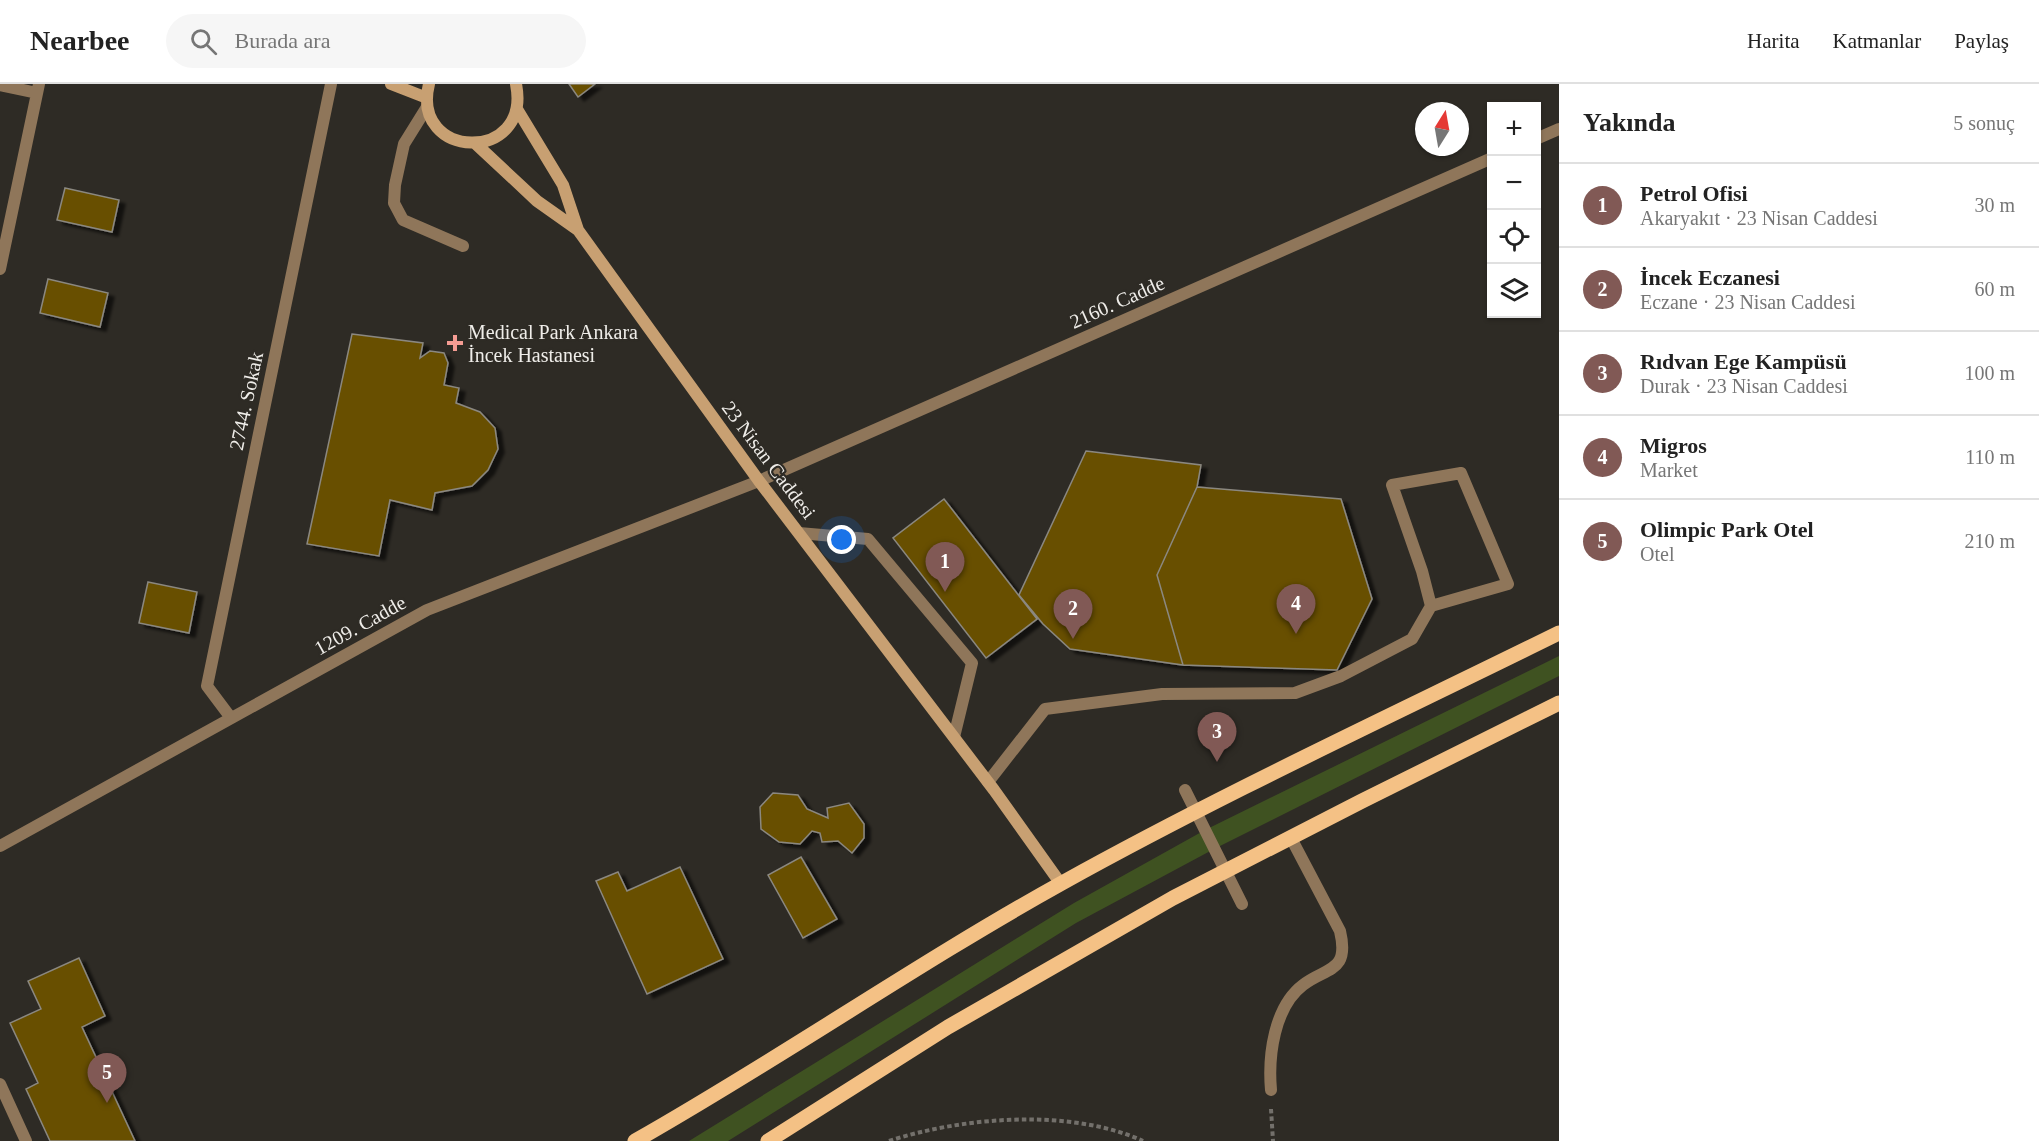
<!DOCTYPE html>
<html lang="tr">
<head>
<meta charset="utf-8">
<style>
  body { margin:0; font-family:"Times New Roman",serif; background:#f6f6f6; color:#222 }
  .controls { position:absolute; right:18px; top:18px; display:grid; overflow:hidden; border-radius:0px; box-shadow:0 2px 4px #0004 }
  .controls button { width:54px; height:54px; display:grid; place-items:center; padding:0; border:0; border-bottom:2px solid #e0e0e0; background:#fff; color:#222; font:30px sans-serif }
  .compass { position:absolute; left:1415px; top:18px; width:54px; height:54px; border-radius:50%; background:#fff; box-shadow:0 2px 4px #0004; rotate:11deg }
  .you { position:absolute; left:842px; top:456px; width:21px; height:21px; margin:-15px; border:4px solid #fff; border-radius:50%; background:#1a73e8; box-shadow:0 0 0 9px #1a73e833 }
  .badge { display:grid; place-items:center; width:39px; height:39px; border-radius:50%; background:#815955; color:#fff; font-size:20px; font-weight:700 }
  .pin { position:absolute; translate:-50% -50px; filter:drop-shadow(0 2px 3px #0008) }
  .pin::after { content:''; position:absolute; top:32px; width:21px; height:18px; background:inherit; clip-path:polygon(0 0,100% 0,50% 100%) }
  .list { margin:0; padding:0; list-style:none }
  h2 { display:flex; justify-content:space-between; align-items:center; height:78px; margin:0; padding:0 24px; font-size:26px }
  h2 small { font-size:20px; font-weight:400; color:#767676 }
  .list li { display:grid; grid-template-columns:39px 1fr auto; gap:18px; align-items:center; box-sizing:border-box; height:84px; padding:0 24px; border-top:2px solid #e0e0e0 }
  .list b { display:block; font-size:22px; white-space:nowrap }
  .list p { margin:0; font-size:20px; white-space:nowrap; color:#767676 }
  .list em { font-size:20px; font-style:normal; color:#767676 }
  .icon { flex:none; width:33px; height:33px; fill:none; stroke:currentColor; stroke-width:2; stroke-linecap:round; stroke-linejoin:round }
  .map { position:relative; flex:none; width:1559px; height:1057px; overflow:hidden }
  header { display:flex; align-items:center; gap:36px; box-sizing:border-box; height:84px; padding:0 30px; background:#fff; border-bottom:2px solid #e0e0e0 }
  header strong { font-size:28px }
  nav { display:flex; gap:33px; margin-inline-start:auto; font-size:21px }
  .search { width:420px; height:54px; background:#f6f6f6; display:flex; align-items:center; gap:15px; box-sizing:border-box; padding:0 21px; border-radius:33px; color:#767676; font-size:22px }
  main { display:flex }
  aside { flex:1; background:#fff }
  .map>svg:first-child { display:block }
  .green { fill:#3f5221 }
  .building { fill:#684f00; stroke:#8b8880; stroke-width:1.5; filter:url(#shadow) }
  .lines { fill:none; stroke-linecap:round; stroke-linejoin:round }
  .path { stroke:#73706b; stroke-width:4; stroke-dasharray:4.5 3; stroke-linecap:butt }
  .lane { stroke:#8f765a; stroke-width:12 }
  .street { stroke:#8f765a; stroke-width:12 }
  .secondary { stroke:#c8a072; stroke-width:12 }
  .primary { stroke:#f4c185; stroke-width:15 }
  .poi-dot { fill:#f59c93; stroke:#2e2b25; stroke-width:2 }
  .labels { text-anchor:middle; stroke-width:4.5; stroke-linejoin:round; paint-order:stroke }
  .street-label { font-size:20px; fill:#efede9; stroke:#2e2b25 }
  .poi-label { font-size:20px; fill:#efede9; stroke:#2e2b25; text-anchor:start }
</style>
</head>
<body>
<header>
<strong>Nearbee</strong>
<div class="search"><svg class="icon" aria-label="search" viewBox="0 0 24 24"><circle cx="10" cy="10" r="6"/><path d="M15 15l6 6"/></svg>Burada ara</div>
<nav><a>Harita</a><a>Katmanlar</a><a>Paylaş</a></nav>
</header>
<main>
<div class="map">
<svg width="1559" height="1057" viewBox="0 0 1559 1057">
  <defs>
    <filter id="shadow"><feDropShadow dx="6" dy="4" stdDeviation="1.5" flood-color="#0009"/></filter>
  </defs>
  <rect width="100%" height="100%" fill="#2e2b25"/>
  <path class="green" d="M1559,572V592L1214,765L1076,839L728,1057H689L1074,819L1205,746Z"/>
  <path class="building" d="M569,0H595L578,13Z
    M65,104L119,116L112,148L57,136Z
    M48,195L108,209L100,243L40,229Z
    M352,250L423,259L420,274L430,267L444,269L448,279L444,301L459,304L456,319L480,328L495,344L498,365L488,386L472,402L435,409L432,426L390,416L379,472L307,460Z
    M1086,367L1201,381L1197,403L1157,491L1183,581L1070,565L1043,540L1019,511Z
    M1197,403L1341,415L1372,515L1337,586L1183,581L1157,491Z
    M944,415L1037,535L986,574L893,454Z
    M148,498L197,508L189,549L139,539Z
    M773,709L798,711L807,725L828,734L827,724L849,719L864,740V754L852,769L838,757L822,758L820,749L812,747L800,760L779,758L761,745L760,723Z
    M801,773L837,835L803,854L768,791Z
    M680,783L723,875L647,910L596,797L618,788L627,807Z
    M79,874L105,932L82,943L135,1057H50L26,1005L38,999L10,939L41,925L28,897Z"/>
  <g class="lines">
    <path class="path" d="M1271,1025L1273,1057
      M889,1057C962,1033 1071,1024 1143,1057"/>
    <path class="lane" d="M427,23L404,60L395,101L394,119L403,136L463,162
      M988,698L1045,625L1162,610L1295,609L1341,592L1412,555L1431,522L1422,487L1392,401L1461,389L1508,500L1431,522
      M1271,1006C1268,972 1274,923 1303,901C1326,883 1350,889 1340,847L1291,754"/>
    <path class="street" d="M0,1L37,9
      M1536,55L1559,45
      M0,185L39,0
      M799,449L868,455L972,579L954,653
      M231,634L207,602L331,0
      M1185,706L1242,820
      M0,762L427,526L759,397L1492,74
      M0,1000L26,1057"/>
    <path class="secondary" d="M391,0L427,14
      M429,0C410,76 532,80 516,0
      M517,25L563,101L578,146L759,397L994,706L1061,800
      M476,60L537,117L578,146"/>
    <path class="primary" d="M635,1057C780,975 916,880 1062,799C1224,709 1393,631 1559,549
      M768,1057L948,943L1173,814L1362,717L1559,619"/>
  </g>
  <path class="poi-dot" d="M452 250h6v6h6v6h-6v6h-6v-6h-6v-6h6z"/>
  <g class="labels">
    <g class="street-label">
      <text transform="translate(1117 218) rotate(-24)" y="7">2160. Cadde</text>
      <text transform="translate(246 317) rotate(-78)" y="7">2744. Sokak</text>
      <text transform="translate(769 376) rotate(53)" y="7">23 Nisan Caddesi</text>
      <text transform="translate(360 541) rotate(-29)" y="7">1209. Cadde</text>
    </g>
    <g class="poi-label">
      <text x="468" y="255">Medical Park Ankara<tspan x="468" dy="23">İncek Hastanesi</tspan></text>
    </g>
  </g>
</svg>
<div class="controls">
<button>+</button>
<button>−</button>
<button><svg class="icon" aria-label="locate" viewBox="0 0 24 24"><circle cx="12" cy="12" r="6"/><path d="M12 2v4M12 18v4M2 12h4M18 12h4"/></svg></button>
<button><svg class="icon" aria-label="layers" viewBox="0 0 24 24"><path d="M12 4l9 5-9 5-9-5zM3 14l9 5 9-5"/></svg></button>
</div>
<svg class="compass" viewBox="-18 -18 36 36"><path d="M0-13l5 13h-10z" fill="#e53935"/><path d="M0 13l5-13h-10z" fill="#767676"/></svg>
<div class="you"></div>
<div class="pin badge" style="left:945px;top:508px">1</div>
<div class="pin badge" style="left:1073px;top:555px">2</div>
<div class="pin badge" style="left:1217px;top:678px">3</div>
<div class="pin badge" style="left:1296px;top:550px">4</div>
<div class="pin badge" style="left:107px;top:1019px">5</div>
</div>
<aside>
<h2>Yakında<small>5 sonuç</small></h2>
<ul class="list">
<li><span class="badge">1</span><div><b>Petrol Ofisi</b><p>Akaryakıt · 23 Nisan Caddesi</p></div><em>30 m</em></li>
<li><span class="badge">2</span><div><b>İncek Eczanesi</b><p>Eczane · 23 Nisan Caddesi</p></div><em>60 m</em></li>
<li><span class="badge">3</span><div><b>Rıdvan Ege Kampüsü</b><p>Durak · 23 Nisan Caddesi</p></div><em>100 m</em></li>
<li><span class="badge">4</span><div><b>Migros</b><p>Market</p></div><em>110 m</em></li>
<li><span class="badge">5</span><div><b>Olimpic Park Otel</b><p>Otel</p></div><em>210 m</em></li>
</ul>
</aside>
</main>
</body>
</html>
